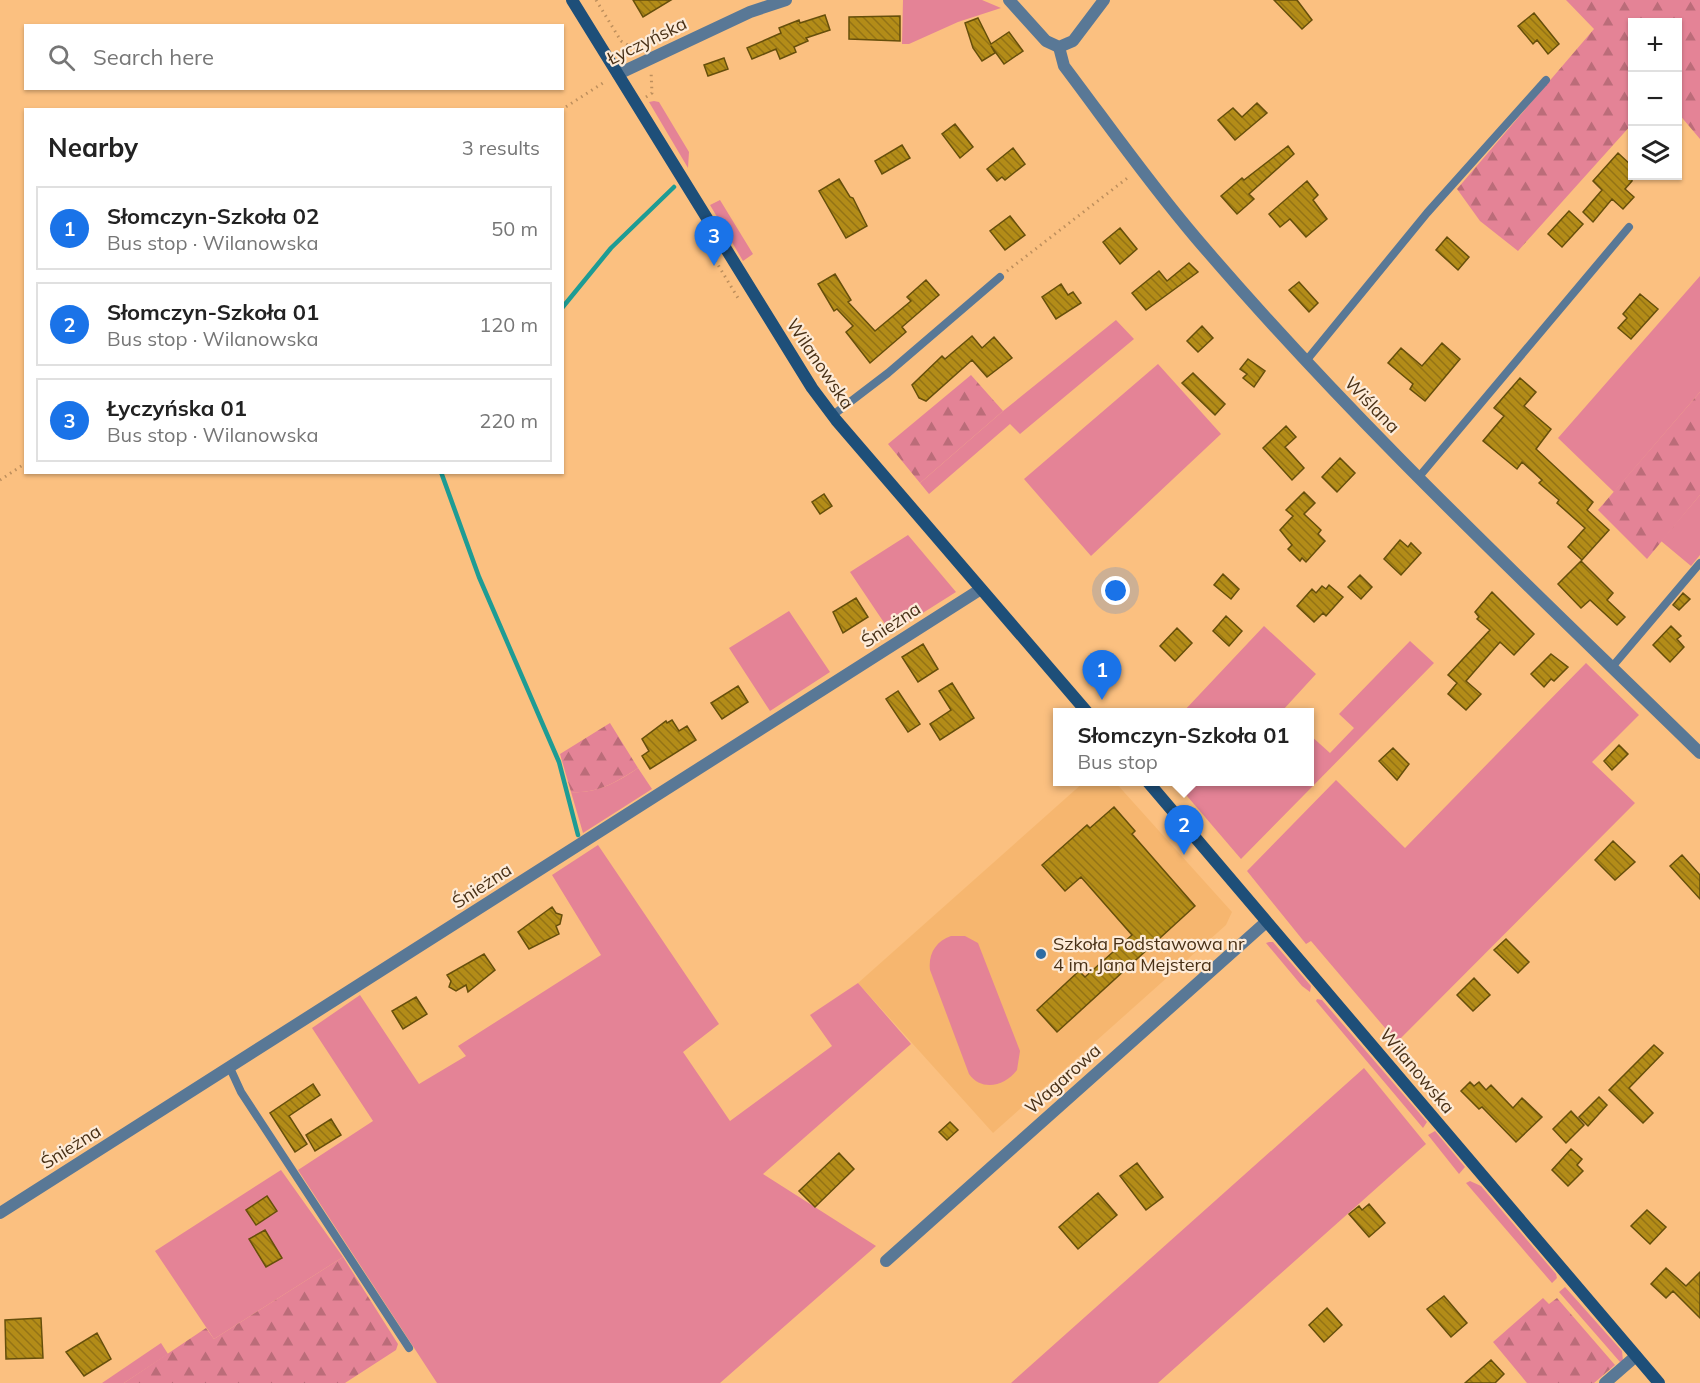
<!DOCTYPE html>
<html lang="en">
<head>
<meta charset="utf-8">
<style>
  body { margin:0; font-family:Mulish,sans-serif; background:#f6f6f6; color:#222 }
  .controls { position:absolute; right:18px; top:18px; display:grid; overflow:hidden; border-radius:0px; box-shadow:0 2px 4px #0004 }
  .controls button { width:54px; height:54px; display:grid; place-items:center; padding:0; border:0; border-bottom:2px solid #e0e0e0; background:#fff; color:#222; font:30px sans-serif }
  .you { position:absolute; left:1116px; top:591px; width:21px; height:21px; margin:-15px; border:4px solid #fff; border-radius:50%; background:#1a73e8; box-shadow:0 0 0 9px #1a73e833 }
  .badge { display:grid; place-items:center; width:39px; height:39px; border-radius:50%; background:#1a73e8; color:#fff; font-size:20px; font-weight:700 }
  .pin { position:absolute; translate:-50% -50px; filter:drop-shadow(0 2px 3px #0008) }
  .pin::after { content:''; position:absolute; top:32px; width:21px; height:18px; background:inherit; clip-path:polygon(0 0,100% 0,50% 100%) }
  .popup { position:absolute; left:1053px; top:708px; width:261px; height:78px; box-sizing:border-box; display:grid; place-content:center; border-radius:0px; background:#fff; filter:drop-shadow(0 2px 4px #0005); font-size:20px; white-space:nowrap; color:#767676 }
  .popup b { font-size:22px; color:#222 }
  .popup::after { content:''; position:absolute; left:50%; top:100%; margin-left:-12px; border:12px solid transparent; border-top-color:#fff }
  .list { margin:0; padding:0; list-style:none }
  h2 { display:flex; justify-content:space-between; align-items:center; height:78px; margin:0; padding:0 24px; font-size:26px }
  h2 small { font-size:20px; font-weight:400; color:#767676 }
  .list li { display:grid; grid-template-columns:39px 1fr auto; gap:18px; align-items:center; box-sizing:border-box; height:84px; margin:0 12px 12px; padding:0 12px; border:2px solid #e0e0e0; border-radius:0px }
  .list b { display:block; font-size:22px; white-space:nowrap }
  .list p { margin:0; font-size:20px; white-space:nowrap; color:#767676 }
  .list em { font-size:20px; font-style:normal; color:#767676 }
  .icon { flex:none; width:33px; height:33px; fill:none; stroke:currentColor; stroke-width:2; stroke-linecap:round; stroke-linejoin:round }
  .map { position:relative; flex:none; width:1700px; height:1383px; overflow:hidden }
  .search { position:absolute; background:#fff; box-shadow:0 2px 4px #0004; left:24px; top:24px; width:540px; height:66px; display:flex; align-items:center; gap:15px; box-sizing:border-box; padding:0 21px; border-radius:0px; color:#767676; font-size:22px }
  .panel { position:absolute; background:#fff; box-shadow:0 2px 4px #0004; left:24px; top:108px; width:540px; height:366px; border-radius:0px }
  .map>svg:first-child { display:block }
  .built { fill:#f6b66f }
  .grass { fill:#e48396 }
  .forest { fill:url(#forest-firs) }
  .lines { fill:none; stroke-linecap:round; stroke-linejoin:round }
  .stream { stroke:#1e9c94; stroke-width:4.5 }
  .building { fill:url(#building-back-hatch); stroke:#664f0b; stroke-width:1.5 }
  .path { stroke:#be8f5c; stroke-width:3; stroke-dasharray:1.5 4.5; stroke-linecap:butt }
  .service { stroke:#597896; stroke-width:8 }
  .minor { stroke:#597896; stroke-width:12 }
  .tertiary { stroke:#597896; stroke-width:12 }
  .secondary { stroke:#1e4f79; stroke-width:12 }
  .poi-dot { fill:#2d6ca3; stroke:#fdebd8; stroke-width:2 }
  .labels { text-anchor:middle; stroke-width:4.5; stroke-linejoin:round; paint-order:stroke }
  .street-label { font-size:18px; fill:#483016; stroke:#fdebd8 }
  .poi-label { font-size:18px; fill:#483016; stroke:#fdebd8; text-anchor:start }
</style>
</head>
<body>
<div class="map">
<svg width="1700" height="1383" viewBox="0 0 1700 1383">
  <defs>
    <pattern id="forest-firs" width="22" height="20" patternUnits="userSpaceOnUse" patternTransform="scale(1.5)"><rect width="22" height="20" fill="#e48396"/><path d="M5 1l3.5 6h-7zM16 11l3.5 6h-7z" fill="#bb6c79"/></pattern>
    <pattern id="building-back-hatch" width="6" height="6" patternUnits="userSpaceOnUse" patternTransform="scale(1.5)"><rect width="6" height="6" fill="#b38c18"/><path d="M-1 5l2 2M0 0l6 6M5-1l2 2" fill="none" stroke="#947315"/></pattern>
  </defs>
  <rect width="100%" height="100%" fill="#fbc080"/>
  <path class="built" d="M1084,782H1115L1232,912L1226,925L993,1133L858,983Z"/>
  <path class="grass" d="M903,0H982L1001,8L958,22L909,44H902Z
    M654,101L659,102L689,152L688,168L649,102Z
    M720,200L753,254L743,261L710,205Z
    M1700,276V392L1614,492L1558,438Z
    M1116,320L1134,339L1020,434L1010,424L929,494L920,483L1003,411Z
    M1158,364L1221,434L1091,556L1024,479Z
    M1700,495V555L1691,566L1661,541Z
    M908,535L956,592L891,633L850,572Z
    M789,611L830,672L770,711L729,648Z
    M1264,626L1316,674L1283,710L1286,712H1183Z
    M1410,641L1434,663L1241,859L1175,782H1310V735L1330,753L1354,728L1339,714Z
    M1586,663L1639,715L1592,762L1635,803L1397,1042L1311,941L1306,944L1247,871L1336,780L1405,848Z
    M638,768L652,789L583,833L571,792C596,794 618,782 638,768Z
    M598,845L719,1024L683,1052L730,1121L832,1046L810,1015L858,983L911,1044L763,1174L876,1246L720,1383H437L298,1170L373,1121L312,1028L360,995L419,1084L466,1056L458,1046L601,955L552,875Z
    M951,936H965L978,943L1020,1051L1017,1070C1005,1086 982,1092 969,1074L930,970C928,954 936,941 951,936Z
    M1269,942H1273L1311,986L1310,992L1302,986L1266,943Z
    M1317,999L1322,1000L1427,1122L1423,1128L1316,1001Z
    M1364,1068L1426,1144L1158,1383H1011Z
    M1435,1131L1465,1167L1459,1174L1428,1135Z
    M281,1170L343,1257L214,1339L155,1251Z
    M1470,1181L1481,1186L1556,1274L1557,1278L1552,1283L1466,1183Z
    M1565,1287L1622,1351L1623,1361L1620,1362L1559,1292Z
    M161,1343L168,1354L124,1383H102Z"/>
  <path class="forest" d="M1566,0H1700V139L1678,113V22H1632V124L1518,251L1480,221L1457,189L1594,29Z
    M971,375L1003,411L920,483L888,444Z
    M1700,392V495L1647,559L1598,510Z
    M610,723L638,768C617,782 597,794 571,792L560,754Z
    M343,1257L398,1344L396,1350L345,1383H124L206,1328L214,1339Z
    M1543,1298L1549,1304L1557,1298L1615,1365L1594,1383H1527L1493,1342Z"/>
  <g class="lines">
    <path class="stream" d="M562,308L611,248L674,187
      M441,472L479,577L559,762L578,835"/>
  </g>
  <path class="building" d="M633,0H671L643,17Z
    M1274,0H1297L1312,20L1302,29Z
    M1534,13L1559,44L1548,54L1537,40L1533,44L1518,26Z
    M825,15L830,30L806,38L808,41L794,47L796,52L780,59L776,49L752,59L747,48L781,33L779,28L799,20L800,23Z
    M900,16V41L849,39V17Z
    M978,18L991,44L1009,32L1023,51L1004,64L991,46L995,53L982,61L973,48L965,23Z
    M724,58L728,69L708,76L704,65Z
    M1257,103L1267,113L1235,140L1218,120L1233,108L1242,117Z
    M955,124L973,147L960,158L942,134Z
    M902,145L910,158L882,174L875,161Z
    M1288,146L1294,154L1249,194L1254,199L1237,214L1221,196L1242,178L1244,180Z
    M1013,148L1025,164L1005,180L1002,177L997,181L987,169Z
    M1618,153L1632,166V181L1625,189L1634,197L1623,209L1612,199L1593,222L1583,212L1602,190L1593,181Z
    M839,179L850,197L853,198L867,226L846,238L819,191Z
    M1307,181L1318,195L1313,200L1327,219L1306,237L1290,219L1280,227L1269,214Z
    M1569,211L1583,224L1562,247L1548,234Z
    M1010,216L1025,235L1005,250L990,231Z
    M1120,228L1137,249L1120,264L1103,242Z
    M1447,237L1469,257L1458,270L1436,250Z
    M1189,263L1198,272L1146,310L1132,293L1159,271L1167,281Z
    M835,274L851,300L848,302L875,331L911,301L907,297L926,280L939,295L902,327L906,332L870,363L846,332L853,326L837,309L834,311L818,284Z
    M1299,282L1318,303L1309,312L1289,290Z
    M1061,284L1068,295L1073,292L1081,303L1056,319L1042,297Z
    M1640,294L1658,309L1631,339L1618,328L1627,318L1623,314Z
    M1202,326L1213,338L1198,352L1187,341Z
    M972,336L982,348L994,337L1012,358L987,377L972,360L926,401L919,398L912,385L942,356L945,359Z
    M1442,343L1460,359L1425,401L1410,389L1413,384L1388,363L1401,348L1422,366Z
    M1248,359L1265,371L1254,387L1243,378L1247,374L1240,369Z
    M1193,373L1225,404L1215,415L1182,383Z
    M1520,378L1536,392L1524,406L1551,429L1536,449L1593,502L1587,510L1609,530L1582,560L1568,547L1585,528L1557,503L1559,500L1539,483L1542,480L1522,462L1517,469L1483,441L1504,416L1494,408Z
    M1286,426L1296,437L1285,447L1304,468L1292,480L1263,448Z
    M1340,458L1355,473L1337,492L1322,477Z
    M1304,492L1315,503L1304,514L1321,530L1318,534L1325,541L1306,562L1302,558L1300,561L1288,549L1292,545L1280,530L1293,516L1286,510Z
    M824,494L832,506L820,514L812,502Z
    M1400,540L1408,547L1411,543L1421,553L1401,575L1384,559Z
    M1581,561L1613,593L1607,600L1625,617L1617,625L1590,600L1581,608L1558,584Z
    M1223,574L1239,589L1231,599L1214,585Z
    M1360,575L1372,587L1361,599L1348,587Z
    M1329,585L1343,597L1326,616L1323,613L1314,622L1297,606L1312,589L1316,593L1322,586L1326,589Z
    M1492,592L1534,634L1514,655L1500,642L1466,681L1481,694L1466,710L1448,694L1457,683L1448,675L1490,630L1477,619L1479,617L1475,612Z
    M1683,593L1690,599L1679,610L1673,605Z
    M856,598L868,617L843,633L833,612Z
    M1226,616L1242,631L1229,646L1213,631Z
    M1671,626L1681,636L1677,639L1684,647L1670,662L1653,645Z
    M1177,628L1192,643L1175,661L1160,646Z
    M923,644L938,669L918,682L902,657Z
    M1551,654L1568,667L1554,681L1551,679L1544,687L1531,674Z
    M952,683L974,718L940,740L930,724L951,710L939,691Z
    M738,686L748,702L722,719L711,703Z
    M898,691L920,724L908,732L886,699Z
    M672,720L679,731L687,726L696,740L650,769L642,756L649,751L642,739L666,721L667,723Z
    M1619,745L1628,754L1612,770L1604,761Z
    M1393,748L1409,764L1397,780L1379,761Z
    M1114,807L1135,831L1132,834L1195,906L1057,1032L1037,1010L1079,971L1085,977L1132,935L1081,877L1065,891L1042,865L1087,825L1090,828Z
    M1613,841L1635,862L1615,880L1595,860Z
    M1682,855L1700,875V899L1670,866Z
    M552,907L556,913L562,915L560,924L556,926L559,934L529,949L518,932Z
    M1506,939L1529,962L1518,973L1494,950Z
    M484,954L495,970L468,992L466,985L456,991L449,987L451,981L447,975Z
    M1474,978L1490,995L1473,1011L1457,995Z
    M416,997L427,1014L403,1029L392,1011Z
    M1654,1045L1663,1053L1629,1088L1653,1113L1643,1123L1609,1090Z
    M1470,1082L1474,1086L1479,1082L1486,1090L1491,1085L1513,1108L1522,1098L1542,1117L1516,1142L1482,1107L1479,1109L1461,1091Z
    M313,1084L320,1095L289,1116L307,1144L295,1152L270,1113Z
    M1599,1097L1607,1105L1588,1126L1579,1117Z
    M1571,1111L1584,1125L1566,1143L1553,1129Z
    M331,1119L341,1135L315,1151L306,1135Z
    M950,1122L958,1130L947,1140L939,1132Z
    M1571,1149L1582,1159L1577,1165L1583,1171L1568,1186L1552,1170Z
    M839,1153L854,1169L815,1207L799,1191Z
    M1137,1163L1163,1197L1146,1210L1120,1176Z
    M1098,1193L1117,1215L1078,1249L1059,1227Z
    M267,1196L277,1211L256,1225L246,1210Z
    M1369,1204L1385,1223L1369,1237L1349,1214L1359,1206L1362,1210Z
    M1647,1210L1666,1227L1650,1244L1631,1226Z
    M265,1230L282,1258L266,1267L249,1239Z
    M1666,1268L1686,1286L1700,1272V1318L1673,1291L1666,1298L1651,1284Z
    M1444,1296L1467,1323L1451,1337L1427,1309Z
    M1327,1308L1342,1325L1324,1342L1309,1325Z
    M41,1318L43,1358L6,1359L5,1320Z
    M97,1333L111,1359L84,1376L66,1352Z
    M1491,1360L1504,1374L1495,1383H1465Z"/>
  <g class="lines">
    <path class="path" d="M596,0L621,41L638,51
      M646,97L652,93L651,71
      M561,110L606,81
      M706,245L738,298
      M1007,271L1130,176
      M0,480L26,463"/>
    <path class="service" d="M1306,361L1427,213L1546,80
      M833,415L888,373L1000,277
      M1418,478L1629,227
      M1612,667L1700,563
      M230,1068L241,1092L409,1348"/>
    <path class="minor" d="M1059,47L1064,66C1107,123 1149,183 1196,238C1352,421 1528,585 1700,753
      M0,1213L981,589
      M886,1261L1265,923
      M1605,1383L1636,1356"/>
    <path class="tertiary" d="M1009,0L1046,41L1059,47L1073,41L1104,0
      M618,74L750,12L786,0"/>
    <path class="secondary" d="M572,0L812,388L836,420L1087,712
      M1148,782L1659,1383"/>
  </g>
  <circle class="poi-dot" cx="1041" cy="954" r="6"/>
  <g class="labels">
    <g class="street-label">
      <text transform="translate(647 41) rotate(-26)" y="6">Łyczyńska</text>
      <text transform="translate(820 364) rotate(56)" y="6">Wilanowska</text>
      <text transform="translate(1372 405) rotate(46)" y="6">Wiślana</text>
      <text transform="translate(891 625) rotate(-33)" y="6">Śnieżna</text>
      <text transform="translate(482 886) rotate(-33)" y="6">Śnieżna</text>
      <text transform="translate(1417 1071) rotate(50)" y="6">Wilanowska</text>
      <text transform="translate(1063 1079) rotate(-42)" y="6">Wagarowa</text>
      <text transform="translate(71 1147) rotate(-32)" y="6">Śnieżna</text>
    </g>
    <g class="poi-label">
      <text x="1053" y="950">Szkoła Podstawowa nr<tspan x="1053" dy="21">4 im. Jana Mejstera</tspan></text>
    </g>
  </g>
</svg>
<div class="controls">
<button>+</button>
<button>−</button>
<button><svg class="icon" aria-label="layers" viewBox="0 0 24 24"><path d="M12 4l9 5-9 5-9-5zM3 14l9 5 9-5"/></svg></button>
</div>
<div class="you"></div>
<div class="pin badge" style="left:1102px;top:700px">1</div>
<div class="pin badge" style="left:1184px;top:855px">2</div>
<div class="popup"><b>Słomczyn-Szkoła 01</b>Bus stop</div>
<div class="pin badge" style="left:714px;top:266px">3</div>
<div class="search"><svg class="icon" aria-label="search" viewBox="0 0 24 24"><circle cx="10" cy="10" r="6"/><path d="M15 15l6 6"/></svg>Search here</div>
<section class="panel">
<h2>Nearby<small>3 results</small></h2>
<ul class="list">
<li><span class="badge">1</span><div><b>Słomczyn-Szkoła 02</b><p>Bus stop · Wilanowska</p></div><em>50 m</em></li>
<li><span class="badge">2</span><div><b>Słomczyn-Szkoła 01</b><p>Bus stop · Wilanowska</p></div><em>120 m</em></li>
<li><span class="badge">3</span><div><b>Łyczyńska 01</b><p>Bus stop · Wilanowska</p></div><em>220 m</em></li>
</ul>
</section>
</div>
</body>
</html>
